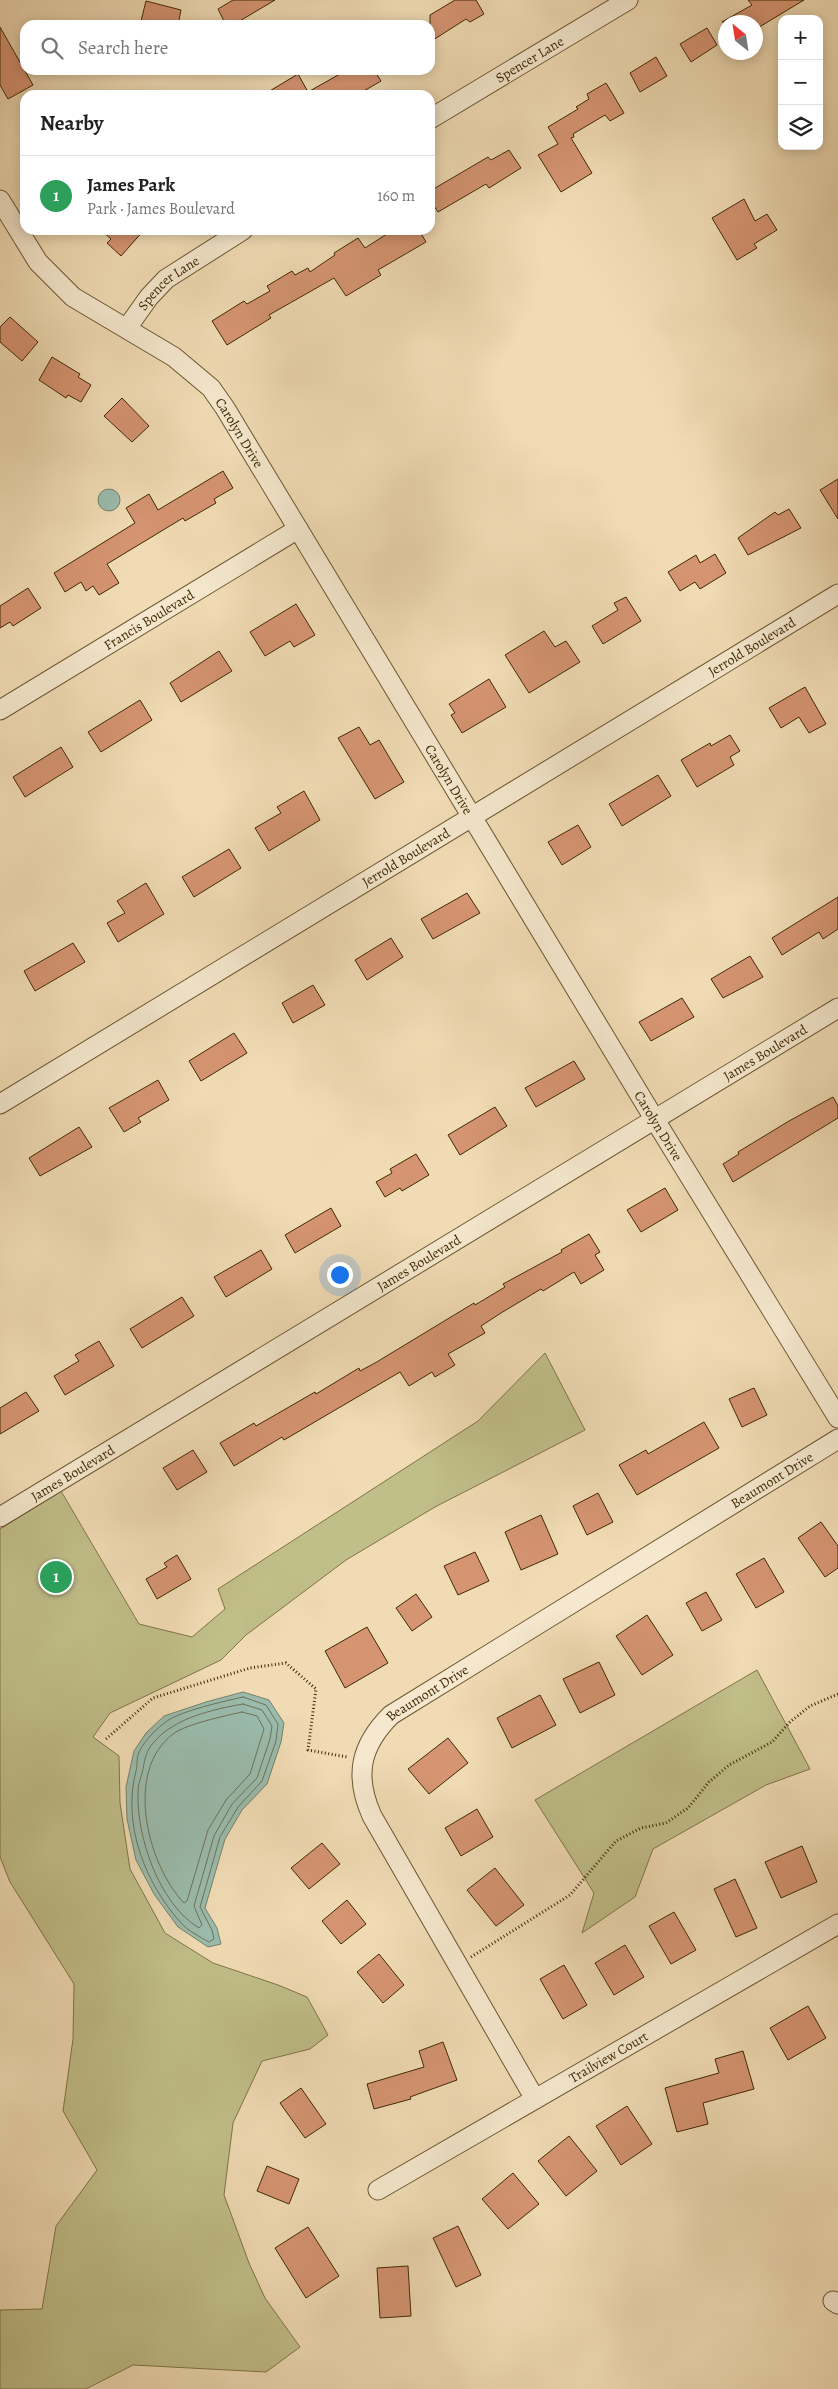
<!DOCTYPE html>
<html lang="en">
<head>
<meta charset="utf-8">
<style>
  body { margin:0; font-family:Alegreya,serif; background:#f6f6f6; color:#222 }
  .controls { position:absolute; right:15px; top:15px; display:grid; overflow:hidden; border-radius:10px; box-shadow:0 2px 12px #0003 }
  .controls button { width:45px; height:45px; display:grid; place-items:center; padding:0; border:0; border-bottom:1px solid #e0e0e0; background:#fff; color:#222; font:25px sans-serif }
  .compass { position:absolute; left:718px; top:15px; width:45px; height:45px; border-radius:50%; background:#fff; box-shadow:0 2px 12px #0003; rotate:330deg }
  .you { position:absolute; left:339px; top:1274px; width:18px; height:18px; margin:-12px; border:4px solid #fff; border-radius:50%; background:#1a73e8; box-shadow:0 0 0 8px #1a73e833 }
  .badge { display:grid; place-items:center; width:32px; height:32px; border-radius:50%; background:#d93025; color:#fff; font-size:16px; font-weight:700 }
  .pin { position:absolute; translate:-50% -50%; border:2px solid #fff; box-shadow:0 1px 5px #0006 }
  .list { margin:0; padding:0; list-style:none }
  h2 { display:flex; justify-content:space-between; align-items:center; height:65px; margin:0; padding:0 20px; font-size:21px }
  h2 small { font-size:16px; font-weight:400; color:#767676 }
  .list li { display:grid; grid-template-columns:32px 1fr auto; gap:15px; align-items:center; box-sizing:border-box; height:80px; padding:0 20px; border-top:1px solid #e0e0e0 }
  .list b { display:block; font-size:19px; white-space:nowrap }
  .list p { margin:0; font-size:16px; white-space:nowrap; color:#767676 }
  .list em { font-size:16px; font-style:normal; color:#767676 }
  .icon { flex:none; width:28px; height:28px; fill:none; stroke:currentColor; stroke-width:2; stroke-linecap:round; stroke-linejoin:round }
  .map { position:relative; flex:none; width:838px; height:2389px; overflow:hidden }
  .search { position:absolute; background:#fff; box-shadow:0 2px 12px #0003; left:20px; top:20px; width:415px; height:55px; display:flex; align-items:center; gap:12px; box-sizing:border-box; padding:0 18px; border-radius:15px; color:#767676; font-size:19px }
  .panel { position:absolute; background:#fff; box-shadow:0 2px 12px #0003; left:20px; top:90px; width:415px; height:145px; border-radius:15px }
  .map>svg:first-child { display:block }
  .green { fill:#c0be89; stroke:#807446 }
  .water { fill:#9abbad; stroke:#768169 }
  .lines { fill:none; stroke-linecap:round; stroke-linejoin:round }
  .shore { stroke:#6d7258; stroke-width:1 }
  .building { fill:#d59472; stroke:#402904 }
  .minor-casing { stroke:#6c5630; stroke-width:21 }
  .path { stroke:#402904; stroke-width:3; stroke-dasharray:1 2.5; stroke-linecap:butt }
  .minor { stroke:#f5e8ce; stroke-width:19 }
  .labels { text-anchor:middle; stroke-width:4; stroke-linejoin:round; paint-order:stroke }
  .street-label { font-size:14px; fill:#402904; stroke:#f5e8ce }
</style>
</head>
<body>
<div class="map">
<svg width="838" height="2389" viewBox="0 0 838 2389">
  <rect width="100%" height="100%" fill="#f0dbb4"/>
  <filter id="stains"><feTurbulence type="fractalNoise" baseFrequency=".004" numOctaves="4"/><feColorMatrix values="0 0 0 0 .2 0 0 0 0 .09 0 0 0 0 .02 0 0 0 .5 -.17"/></filter>
  <radialGradient id="worn" r=".72"><stop offset=".6" stop-color="#630" stop-opacity="0"/><stop offset="1" stop-color="#630" stop-opacity=".3"/></radialGradient>
  <path class="green" d="M545,1353L585,1430L435,1507L346,1560L246,1635L221,1660L110,1713L93,1737L119,1756L120,1803L130,1869L165,1933L213,1963L278,1985L307,1997L328,2035L310,2049L262,2061L233,2123L224,2195L249,2263L265,2298L300,2347L266,2372L133,2365L86,2389H0V2310L42,2309L56,2226L97,2170L63,2111L73,2039L74,1984L10,1882L0,1857V1529L61,1491L139,1624L192,1637L225,1609L218,1589L478,1421Z
    M757,1670L810,1769L766,1785L653,1849L635,1897L582,1933L594,1893L535,1800Z"/>
  <path class="water" d="M98 500a11 11 0 1 1 22 0a11 11 0 1 1-22 0Z
    M243,1692L269,1700L284,1723L281,1742L267,1784L242,1810L225,1839L205,1908L217,1928L221,1944L208,1947L178,1927L154,1894L136,1860L127,1819L126,1787L134,1751L146,1733L164,1716L206,1702Z"/>
  <g class="lines">
    <path class="shore" d="M243,1697L266,1705L278,1724L276,1741L262,1781L238,1807L220,1837L200,1907L212,1930L214,1939L209,1942C200,1937 187,1930 181,1923C145,1883 122,1824 136,1771C138,1765 136,1758 139,1752C144,1741 157,1728 167,1721C181,1711 225,1701 243,1697Z
      M243,1704L262,1710L272,1726L270,1739L257,1778L232,1804L214,1836L194,1906L202,1925L199,1928C159,1904 136,1836 138,1791C138,1783 142,1776 143,1769C145,1758 146,1751 154,1742C174,1718 214,1709 243,1704Z
      M242,1712L257,1716L264,1729L250,1774L226,1800L208,1830L187,1901L184,1903C147,1864 124,1771 173,1734C186,1724 225,1716 242,1712Z"/>
  </g>
  <path class="building" d="M233,0H275L233,25H226L218,9Z
    M455,0H476L484,14L470,22L466,19L430,42V15Z
    M748,0H804L756,29V22H722L752,5Z
    M146,1L181,10L178,25H140Z
    M0,27L33,85L8,99L0,85Z
    M707,28L717,45L691,62L680,44Z
    M656,57L667,76L640,92L630,73Z
    M347,70H374L381,81L357,95H263L298,74L308,92Z
    M606,83L624,113L610,121L605,115L573,134L574,137L571,138L592,173L561,192L538,155L558,144L548,127L578,109L576,107L589,99L587,94Z
    M509,150L521,168L489,188L486,184L438,212L430,200V191L488,157L491,160Z
    M744,199L755,221L767,214L777,230L754,244L757,248L737,260L712,218Z
    M101,230H144L121,256L107,243L111,239Z
    M393,230H419L426,242L378,270L381,275L346,296L334,278L269,315L271,318L227,345L212,321L244,301L247,304L270,291L267,286L292,271L295,275L308,268L310,272L335,255L334,253L358,238L365,248Z
    M10,317L38,342L22,361L0,342V327Z
    M52,357L80,374L78,377L91,385L81,402L68,395L66,398L39,380Z
    M122,398L149,426L132,442L104,416Z
    M223,471L233,488L214,499L216,503L185,521L183,518L107,564L119,583L99,595L93,586L86,591L81,582L65,592L54,573L135,523L126,508L149,494L158,510Z
    M838,479V519L820,490Z
    M789,509L801,528L748,555L738,538L775,512L778,515Z
    M715,554L726,573L700,589L695,582L680,591L668,572L696,555L700,563Z
    M28,588L41,608L13,626L10,622L0,628V606Z
    M626,597L641,621L603,644L592,626L618,610L614,603Z
    M296,604L315,635L294,647L290,641L265,656L250,632Z
    M544,631L555,647L566,641L580,662L529,693L505,655Z
    M219,651L232,671L181,702L170,683Z
    M489,679L506,707L462,733L451,715L455,713L449,704Z
    M805,687L826,724L809,733L799,717L781,728L769,708Z
    M140,700L152,720L101,752L88,732Z
    M359,727L370,745L379,740L404,782L375,799L338,738Z
    M730,735L740,751L730,757L734,765L697,787L681,760L710,743L711,746Z
    M61,747L73,767L25,797L13,777Z
    M658,775L671,796L622,826L609,804Z
    M304,791L320,820L269,851L255,828L281,813L277,807Z
    M578,825L591,847L562,865L548,842Z
    M229,849L241,868L194,897L182,877Z
    M146,883L164,914L118,942L107,923L125,913L117,901Z
    M467,893L480,913L433,939L421,919Z
    M838,897V929L823,939L819,932L782,955L772,938Z
    M391,938L403,957L367,980L355,960Z
    M73,943L85,962L35,991L24,971Z
    M750,956L763,977L723,998L711,979Z
    M313,985L325,1005L293,1023L282,1003Z
    M682,998L694,1017L651,1041L639,1022Z
    M234,1033L247,1053L201,1081L189,1061Z
    M574,1061L585,1079L536,1107L525,1088Z
    M158,1080L169,1100L138,1118L141,1122L124,1132L109,1108Z
    M833,1097L838,1106V1118L733,1182L723,1164L739,1154L738,1152L789,1121Z
    M495,1107L507,1126L460,1155L448,1135Z
    M79,1127L92,1147L40,1176L29,1158Z
    M416,1154L429,1175L402,1191L400,1188L385,1197L376,1182L392,1173L390,1169Z
    M665,1188L678,1210L641,1232L627,1210Z
    M331,1208L341,1226L295,1253L285,1235Z
    M589,1234L600,1252L595,1255L604,1270L581,1284L574,1272L543,1291L541,1289L501,1313L481,1326L485,1333L448,1354L455,1365L435,1377L432,1372L409,1386L400,1372L284,1440L282,1437L234,1466L220,1443L254,1423L256,1426L315,1392L316,1394L359,1368L360,1371L375,1363L474,1303L475,1305L505,1287L503,1284L562,1252L561,1250Z
    M261,1250L272,1269L226,1297L214,1277Z
    M182,1297L194,1316L142,1348L130,1329Z
    M99,1341L114,1366L65,1395L54,1376L79,1361L75,1355Z
    M754,1388L767,1415L742,1427L729,1399Z
    M26,1392L39,1411L0,1434V1408Z
    M704,1422L719,1448L637,1495L619,1465L646,1450L648,1454Z
    M193,1450L207,1472L177,1490L163,1468Z
    M598,1493L613,1522L587,1535L573,1506Z
    M541,1515L558,1554L521,1570L505,1532Z
    M821,1522L838,1546V1568L825,1577L798,1538Z
    M475,1552L489,1581L458,1595L444,1566Z
    M177,1555L191,1579L157,1599L146,1579L167,1567L164,1563Z
    M764,1558L784,1592L756,1608L736,1574Z
    M706,1592L722,1620L702,1631L686,1603Z
    M416,1594L432,1617L412,1631L396,1608Z
    M647,1615L673,1655L642,1675L616,1636Z
    M367,1627L388,1663L345,1688L325,1651Z
    M599,1662L615,1695L580,1713L563,1679Z
    M540,1695L556,1725L512,1748L497,1718Z
    M448,1738L468,1763L429,1794L408,1769Z
    M477,1809L493,1837L461,1856L445,1828Z
    M322,1843L340,1864L309,1889L291,1868Z
    M802,1846L817,1882L781,1898L765,1862Z
    M495,1868L524,1905L496,1926L467,1890Z
    M735,1879L757,1928L736,1937L714,1889Z
    M347,1900L366,1924L341,1944L322,1921Z
    M674,1912L696,1950L671,1964L649,1926Z
    M625,1945L644,1977L614,1995L595,1963Z
    M379,1954L404,1985L383,2003L357,1972Z
    M564,1965L587,2005L563,2019L540,1979Z
    M808,2006L826,2038L788,2060L770,2028Z
    M443,2042L457,2080L410,2097L411,2099L374,2109L367,2084L424,2067L419,2051Z
    M743,2051L754,2089L703,2103L708,2124L677,2132L665,2088L719,2073L715,2059Z
    M301,2088L326,2124L305,2138L280,2103Z
    M627,2106L652,2144L621,2165L596,2126Z
    M569,2136L597,2171L566,2196L538,2161Z
    M267,2166L299,2179L289,2204L257,2191Z
    M513,2173L539,2204L508,2229L482,2199Z
    M458,2226L481,2275L456,2287L433,2238Z
    M308,2227L339,2276L306,2298L275,2248Z
    M408,2266L411,2316L380,2318L377,2268Z"/>
  <g class="lines">
    <g class="minor-casing">
      <g id="minor">
        <path id="s1" d="M430,119L628,0"/>
        <path id="s2" d="M0,200L38,262L73,297L174,357L211,388L225,408L655,1120L838,1418"/>
        <path id="s3" d="M127,328L149,297L166,279L243,230"/>
        <path id="s4" d="M0,710L298,529"/>
        <path id="s5" d="M0,1104L838,594"/>
        <path id="s6" d="M0,1517L838,1008"/>
        <path id="s7" d="M535,2099L372,1816C354,1776 360,1746 391,1715L838,1439"/>
        <path id="s8" d="M378,2190L838,1924"/>
        <path d="M833,2301L838,2304"/>
      </g>
    </g>
    <path class="path" d="M106,1739L153,1698L250,1668L286,1663L316,1689L308,1750L347,1757
      M471,1957L570,1895L616,1841L641,1828L666,1823L688,1808L709,1782L729,1765L772,1742L790,1722L810,1706L838,1694"/>
    <use href="#minor" class="minor"/>
  </g>
  <g class="labels">
    <g class="street-label">
      <text dy="5" stroke="none"><textPath href="#s1" startOffset="116">Spencer Lane</textPath></text>
      <text dy="5" stroke="none"><textPath href="#s3" startOffset="62">Spencer Lane</textPath></text>
      <text dy="5" stroke="none"><textPath href="#s2" startOffset="341">Carolyn Drive</textPath></text>
      <text dy="5" stroke="none"><textPath href="#s4" startOffset="174">Francis Boulevard</textPath></text>
      <text dy="5" stroke="none"><textPath href="#s5" startOffset="880">Jerrold Boulevard</textPath></text>
      <text dy="5" stroke="none"><textPath href="#s2" startOffset="746">Carolyn Drive</textPath></text>
      <text dy="5" stroke="none"><textPath href="#s5" startOffset="475">Jerrold Boulevard</textPath></text>
      <text dy="5" stroke="none"><textPath href="#s6" startOffset="895">James Boulevard</textPath></text>
      <text dy="5" stroke="none"><textPath href="#s2" startOffset="1151">Carolyn Drive</textPath></text>
      <text dy="5" stroke="none"><textPath href="#s6" startOffset="490">James Boulevard</textPath></text>
      <text dy="5" stroke="none"><textPath href="#s6" startOffset="85">James Boulevard</textPath></text>
      <text dy="5" stroke="none"><textPath href="#s7" startOffset="885">Beaumont Drive</textPath></text>
      <text dy="5" stroke="none"><textPath href="#s7" startOffset="480">Beaumont Drive</textPath></text>
      <text dy="5" stroke="none"><textPath href="#s8" startOffset="266">Trailview Court</textPath></text>
    </g>
  </g>
  <rect width="100%" height="100%" filter="url(#stains)"/>
  <rect width="100%" height="100%" fill="url(#worn)"/>
</svg>
<div class="controls">
<button>+</button>
<button>−</button>
<button><svg class="icon" aria-label="layers" viewBox="0 0 24 24"><path d="M12 4l9 5-9 5-9-5zM3 14l9 5 9-5"/></svg></button>
</div>
<svg class="compass" viewBox="-18 -18 36 36"><path d="M0-13l5 13h-10z" fill="#e53935"/><path d="M0 13l5-13h-10z" fill="#767676"/></svg>
<div class="you"></div>
<div class="pin badge" style="left:56px;top:1577px;background:#2e9e5b">1</div>
<div class="search"><svg class="icon" aria-label="search" viewBox="0 0 24 24"><circle cx="10" cy="10" r="6"/><path d="M15 15l6 6"/></svg>Search here</div>
<section class="panel">
<h2>Nearby<small></small></h2>
<ul class="list">
<li><span class="badge" style="background:#2e9e5b">1</span><div><b>James Park</b><p>Park · James Boulevard</p></div><em>160 m</em></li>
</ul>
</section>
</div>
</body>
</html>
